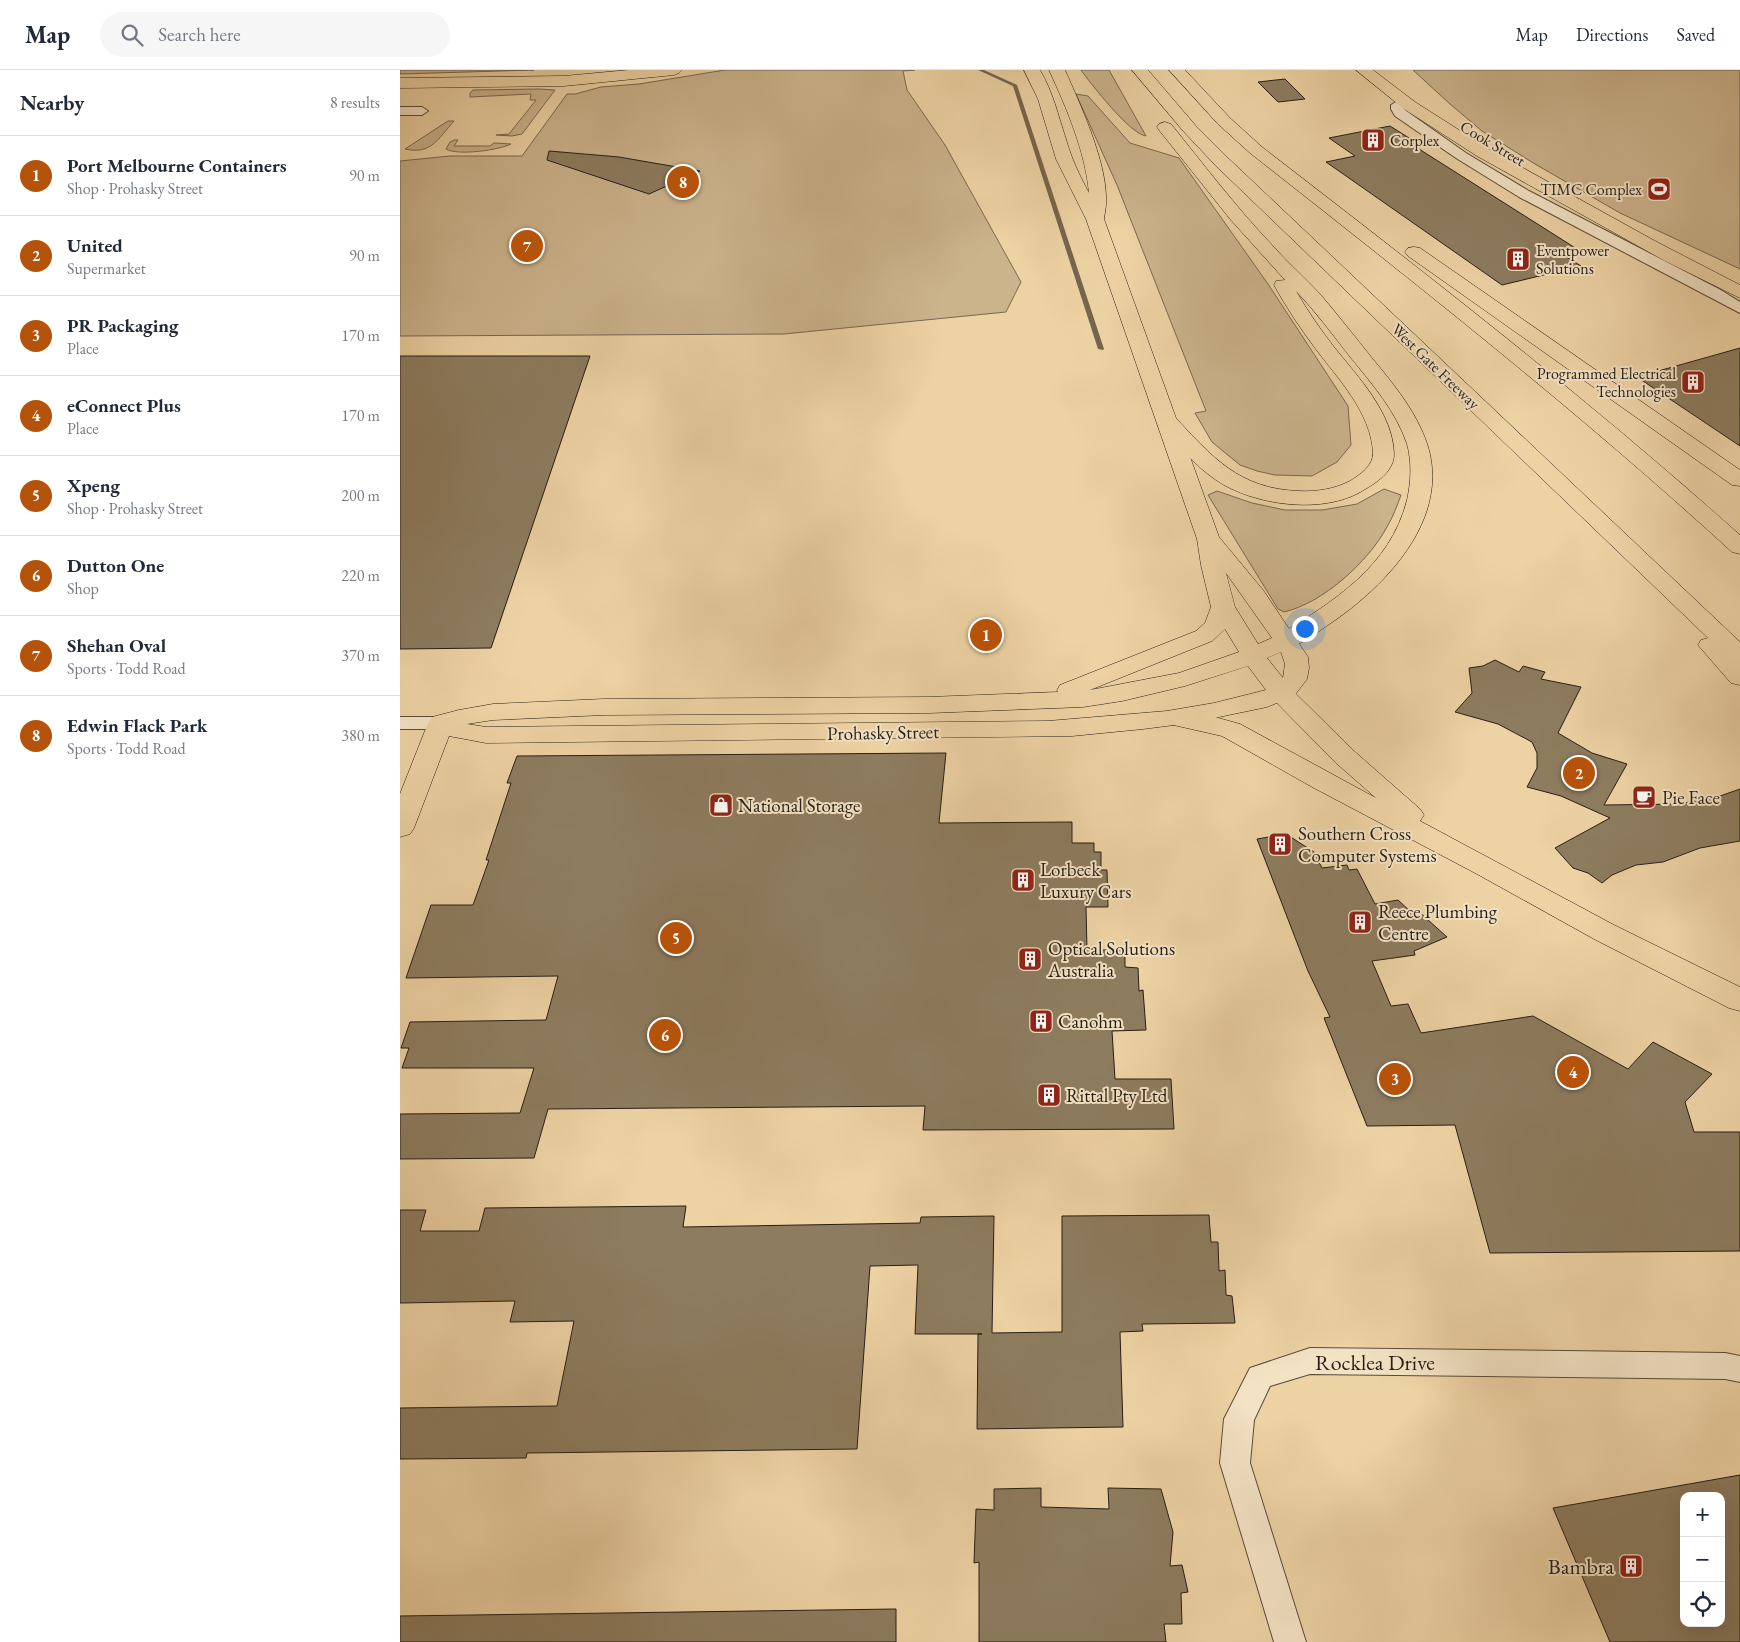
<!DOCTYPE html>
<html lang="en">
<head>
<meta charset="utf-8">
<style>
  body { margin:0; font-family:"EB Garamond",serif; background:#f6f6f7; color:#1f2937 }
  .controls { position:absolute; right:15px; bottom:15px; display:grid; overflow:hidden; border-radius:10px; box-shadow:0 5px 20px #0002 }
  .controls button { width:45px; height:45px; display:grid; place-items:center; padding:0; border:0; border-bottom:1px solid #e0e1e3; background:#fff; color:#1f2937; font:25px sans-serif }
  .you { position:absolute; left:904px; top:558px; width:18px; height:18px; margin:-12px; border:4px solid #fff; border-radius:50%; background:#1a73e8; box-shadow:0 0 0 8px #1a73e833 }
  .badge { display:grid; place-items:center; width:32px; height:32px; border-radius:50%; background:#b45309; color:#fff; font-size:16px; font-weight:700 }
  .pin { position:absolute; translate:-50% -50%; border:2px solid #fff; box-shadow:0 1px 5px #0006 }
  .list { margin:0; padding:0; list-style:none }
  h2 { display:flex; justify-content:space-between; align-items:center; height:65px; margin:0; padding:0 20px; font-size:21px }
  h2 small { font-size:16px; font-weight:400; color:#747a83 }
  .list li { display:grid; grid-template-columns:32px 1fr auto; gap:15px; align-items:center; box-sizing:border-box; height:80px; padding:0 20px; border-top:1px solid #e0e1e3 }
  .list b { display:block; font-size:19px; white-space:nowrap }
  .list p { margin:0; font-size:16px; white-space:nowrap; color:#747a83 }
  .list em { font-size:16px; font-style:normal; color:#747a83 }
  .icon { flex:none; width:28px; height:28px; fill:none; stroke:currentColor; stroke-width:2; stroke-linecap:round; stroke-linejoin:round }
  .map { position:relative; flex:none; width:1340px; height:1572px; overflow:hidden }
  header { display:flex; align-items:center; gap:30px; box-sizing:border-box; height:70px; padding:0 25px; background:#fff; border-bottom:1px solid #e0e1e3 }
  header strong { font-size:24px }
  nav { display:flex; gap:28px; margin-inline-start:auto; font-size:18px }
  .search { width:350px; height:45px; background:#f6f6f7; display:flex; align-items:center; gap:12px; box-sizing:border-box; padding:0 18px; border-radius:28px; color:#747a83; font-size:19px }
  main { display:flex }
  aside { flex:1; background:#fff }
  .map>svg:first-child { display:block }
  .green { fill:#cbb38c; stroke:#786850 }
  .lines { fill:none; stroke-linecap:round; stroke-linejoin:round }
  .stream { fill:#75654d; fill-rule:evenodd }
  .building { fill:#8d7c5f; stroke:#261e15; fill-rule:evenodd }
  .minor-casing { stroke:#584b39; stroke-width:2 }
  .primary-casing { stroke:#261e15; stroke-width:1 }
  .motorway-casing { stroke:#261e15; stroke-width:1 }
  .minor { fill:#f3e2c4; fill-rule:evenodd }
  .primary { fill:#edd2a4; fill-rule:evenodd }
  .motorway { fill:#edd2a4; fill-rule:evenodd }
  .labels { text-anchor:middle; stroke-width:4; stroke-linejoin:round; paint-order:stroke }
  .far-poi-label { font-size:16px; fill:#261e15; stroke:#f3e2c4; text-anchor:start }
  .far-street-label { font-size:16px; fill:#261e15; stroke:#f3e2c4 }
  .street-label { font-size:19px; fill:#261e15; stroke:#f3e2c4 }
  .poi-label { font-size:19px; fill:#261e15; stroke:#f3e2c4; text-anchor:start }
  .near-street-label { font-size:22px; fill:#261e15; stroke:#f3e2c4 }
  .near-poi-label { font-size:22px; fill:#261e15; stroke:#f3e2c4; text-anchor:end }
</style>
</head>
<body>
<header>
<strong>Map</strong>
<div class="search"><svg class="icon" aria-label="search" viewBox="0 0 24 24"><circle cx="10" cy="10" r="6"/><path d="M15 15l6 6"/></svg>Search here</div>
<nav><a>Map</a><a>Directions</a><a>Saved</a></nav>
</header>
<main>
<aside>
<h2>Nearby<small>8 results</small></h2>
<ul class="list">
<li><span class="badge">1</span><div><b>Port Melbourne Containers</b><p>Shop · Prohasky Street</p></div><em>90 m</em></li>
<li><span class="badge">2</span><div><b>United</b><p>Supermarket</p></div><em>90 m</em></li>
<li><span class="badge">3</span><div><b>PR Packaging</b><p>Place</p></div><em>170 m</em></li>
<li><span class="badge">4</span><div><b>eConnect Plus</b><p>Place</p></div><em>170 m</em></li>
<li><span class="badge">5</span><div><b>Xpeng</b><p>Shop · Prohasky Street</p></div><em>200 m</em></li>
<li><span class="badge">6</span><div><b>Dutton One</b><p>Shop</p></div><em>220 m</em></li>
<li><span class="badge">7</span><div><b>Shehan Oval</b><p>Sports · Todd Road</p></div><em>370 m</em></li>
<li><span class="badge">8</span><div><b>Edwin Flack Park</b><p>Sports · Todd Road</p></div><em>380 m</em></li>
</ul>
</aside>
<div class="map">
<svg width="1340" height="1572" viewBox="0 0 1340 1572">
  <rect width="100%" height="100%" fill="#edd2a4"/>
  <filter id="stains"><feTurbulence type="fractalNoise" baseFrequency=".004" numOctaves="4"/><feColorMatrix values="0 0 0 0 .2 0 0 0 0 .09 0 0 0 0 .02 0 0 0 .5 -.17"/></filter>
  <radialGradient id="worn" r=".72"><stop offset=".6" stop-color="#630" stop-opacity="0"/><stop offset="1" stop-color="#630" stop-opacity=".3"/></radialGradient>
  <path class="green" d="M0,0H134L0,4Z
    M325,0H515L503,1L507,20L545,75L621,212L606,242L384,264L0,266V91L50,86H122L167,24H175L201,17L239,14Z
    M681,0H709L746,66C730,64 691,14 681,0Z
    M1013,0H1340V199L1220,143L1135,94L1082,61L1050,34Z
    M139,19L155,20L122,64L112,66L96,65L109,64L136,30H130L131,24L70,27V23L73,20Z
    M676,24L688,26L730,73L779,88L868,214L948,336L951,375L937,392L912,406L875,405L857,401L840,395L812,372L795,343L806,341L717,115Z
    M48,51H54C38,69 31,85 5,79Z
    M54,70H58L54,76H90L94,73L111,74C99,80 58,86 46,79L50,72Z
    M984,419L1001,425C997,436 993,447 987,457C968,492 923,533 884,542L878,539L808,425L817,421L852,433L885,440H922L957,434Z"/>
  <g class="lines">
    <path class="stream" d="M578,0H584L617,15L704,279L703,280L698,279L613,16Z"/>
  </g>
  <path class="building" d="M885,9L905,29L878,32L858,12Z
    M990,56L1017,73L1011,74L1177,179L1160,183L1181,196L1102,215L926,92L955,86L929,68Z
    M149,81L219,87L300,101L249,124L147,90Z
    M1340,278V376L1237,307Z
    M0,286H190L91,578L0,579Z
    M1095,590L1119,602L1123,596L1145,602L1141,609L1181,617L1158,663L1192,683L1227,694L1204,735L1279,734L1320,726L1340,719V771L1300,778L1263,792L1236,795L1212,805L1202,813L1188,803L1173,798L1155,778L1210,748L1161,726L1127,717L1137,698V683L1132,672L1098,654L1055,642L1072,623L1069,598L1083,596Z
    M546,683L539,753L672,752V773H694V782H701V800H707L708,837H686L687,880H725V897L738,898L739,921L743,920L746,960L712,961L715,1009H771L774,1059L523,1060L525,1036L148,1039L134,1088L0,1089V1044L120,1043L134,998H2L9,978H1L10,952L146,950L158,906L6,908L31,835H73L89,790H86L111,713H107L117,686Z
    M886,764L914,782L922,798L947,795L949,800L957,799L975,834L998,830L1012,843L1017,840L1047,867L1014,881L1015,885L972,891L991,936L1008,934L1021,963L1133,946L1228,999L1253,972L1312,1004L1285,1032L1294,1062H1340V1181L1090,1183L1055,1055L967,1056L924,948L930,947L908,901L857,769Z
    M286,1136L283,1157L520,1153L521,1147L594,1146L592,1263L662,1262V1146L809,1145L811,1172H818L819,1201L825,1200L826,1225L832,1226L835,1253L742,1254L743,1261L720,1262L723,1357L577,1359L578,1264H582H515L518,1195L470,1196L457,1379L127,1383L126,1388L0,1389V1338L157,1336L174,1251L110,1252L115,1231L0,1233V1140H26L20,1161H79L85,1138Z
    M1340,1405V1572H1210L1153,1438ZM1284,1426H1321V1553H1284Z
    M641,1418V1437L709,1439L708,1418L761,1419L773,1462L770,1496L782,1495L788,1522L781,1523L782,1554H764L766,1572H579V1492L574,1493L576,1439L594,1440V1419Z
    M496,1539V1572H0V1546Z"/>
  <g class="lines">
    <g class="minor-casing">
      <path id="minor" d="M1004,27L1010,31L1003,37L1005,40L1066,83L1129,121L1319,219L1340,232V243L1119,127L1056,88L995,46L991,39V35Z
        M0,37H22L28,41L22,45H0Z
        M0,647H41L48,648L51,653L48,658L41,659H0Z
        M910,1278L1325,1283L1340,1286V1312L1325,1309L910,1304L870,1316L854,1350L850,1393L906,1572H874L820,1393L824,1349L850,1298Z"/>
    </g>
    <g class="primary-casing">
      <path id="primary" d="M229,0H282L279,3L274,5L164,16L0,18V8L164,6Z
        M624,0H640C653,22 658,45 666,69C671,88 680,106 689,123C685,81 667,39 649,0H665C680,34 705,88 706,126C707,133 705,141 704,149L819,467L863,520L908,587L909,598L907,609L894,626L867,637L790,653L743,659L672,666L86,673L49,666L14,758L10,764L0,767V724L28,653L32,647L59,640L93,634L204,629L529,627L658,622L657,620L660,615L796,561L805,553L811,537L801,495L797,469L686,149L656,89L638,29ZM826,503L872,568L858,574L835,537ZM825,559L839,582L779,603L690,620L812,571ZM881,582L885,594L883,608L867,588ZM848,596L866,620L814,633L767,641L648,651L86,657L67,654L93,650L204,645L529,643L683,637L722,631L785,616Z
        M956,0H973L1015,32L1089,79L1255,171L1340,215V228L1265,191L1077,86L1004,39Z"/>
    </g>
    <g class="motorway-casing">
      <path id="motorway" d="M732,0H748L796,56L828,88L1340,572V615L1331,613L1298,575L1301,570L1308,568L816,96L784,62Z
        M769,0H785L830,48L862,77C1024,202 1187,328 1340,465V484L1332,482C1178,341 1014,212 850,83L818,54Z
        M765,52L771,54C804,95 836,137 872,175C887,192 904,207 920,224C938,245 955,267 972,288C991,311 1011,335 1023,363C1058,442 988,515 928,555C913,565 896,581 877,576L874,571L877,566C933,532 990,497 1007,430C1011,412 1012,392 1007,374C996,341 972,314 951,288C933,265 916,242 896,221C907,240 920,259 934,277C958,307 993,343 994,384C994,400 979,411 967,418C927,446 854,436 816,410C794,395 777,374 760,354L757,350L760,346L767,344L774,346C812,387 839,419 899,421C916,422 935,419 950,411C961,404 973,396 973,383C971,342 938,309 915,278C900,258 886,237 874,215L876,211L885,210L830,149L759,60L757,57L759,54Z
        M1014,177L1020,178L1340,400V416L1332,415L1008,186L1005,182L1008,178Z
        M881,615L890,618L954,681L1020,739L1024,745L1020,751L1214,855L1340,917V941L1329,938L1194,869L1077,804L914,718L822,666L769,654L765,648L769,642L778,640L804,644L840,654L976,728L936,693L872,628L869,623L872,618Z"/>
    </g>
    <use href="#minor" class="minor"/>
    <use href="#primary" class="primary"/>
    <use href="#motorway" class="motorway"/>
  </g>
  <defs>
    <g id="building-square" transform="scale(1.25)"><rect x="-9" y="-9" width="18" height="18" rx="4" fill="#8f2418" stroke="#f3e2c4"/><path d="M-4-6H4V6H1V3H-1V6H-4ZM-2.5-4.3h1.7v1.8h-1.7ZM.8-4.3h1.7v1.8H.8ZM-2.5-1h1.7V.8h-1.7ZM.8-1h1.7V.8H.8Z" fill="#fff"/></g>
    <g id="stadium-square" transform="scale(1.25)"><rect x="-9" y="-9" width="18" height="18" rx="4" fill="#8f2418" stroke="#f3e2c4"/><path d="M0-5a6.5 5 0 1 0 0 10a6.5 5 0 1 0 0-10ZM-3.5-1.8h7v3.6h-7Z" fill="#fff"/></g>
    <g id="cafe-square" transform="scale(1.25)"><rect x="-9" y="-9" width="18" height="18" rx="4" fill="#8f2418" stroke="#f3e2c4"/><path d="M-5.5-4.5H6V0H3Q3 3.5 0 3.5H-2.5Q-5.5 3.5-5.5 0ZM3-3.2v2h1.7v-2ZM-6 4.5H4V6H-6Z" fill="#fff"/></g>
    <g id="shop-square" transform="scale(1.25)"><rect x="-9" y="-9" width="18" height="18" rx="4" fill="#8f2418" stroke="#f3e2c4"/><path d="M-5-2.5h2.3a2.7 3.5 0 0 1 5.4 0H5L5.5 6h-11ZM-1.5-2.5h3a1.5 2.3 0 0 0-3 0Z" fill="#fff"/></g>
  </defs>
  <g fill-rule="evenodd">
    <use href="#building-square" x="973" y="70"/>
    <use href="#stadium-square" x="1259" y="119"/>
    <use href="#building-square" x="1118" y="189"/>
    <use href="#building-square" x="1293" y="312"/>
    <use href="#cafe-square" x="1244" y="727"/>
    <use href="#shop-square" x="321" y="735"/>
    <use href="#building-square" x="880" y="774"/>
    <use href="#building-square" x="623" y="810"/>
    <use href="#building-square" x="960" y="852"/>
    <use href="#building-square" x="630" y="889"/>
    <use href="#building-square" x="641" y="951"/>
    <use href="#building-square" x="649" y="1025"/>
    <use href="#building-square" x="1231" y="1496"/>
  </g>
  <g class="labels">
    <g class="far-poi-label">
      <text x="990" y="76">Corplex</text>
      <text x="1242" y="125" text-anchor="end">TIMC Complex</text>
      <text x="1136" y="186">Eventpower<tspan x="1136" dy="18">Solutions</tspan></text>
      <text x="1276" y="309" text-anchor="end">Programmed Electrical<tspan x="1276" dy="18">Technologies</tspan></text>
    </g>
    <g class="far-street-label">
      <text transform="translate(1093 73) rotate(31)" y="6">Cook Street</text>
      <text transform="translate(1036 296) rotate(44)" y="6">West Gate Freeway</text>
    </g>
    <g class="street-label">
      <text transform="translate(483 662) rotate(-1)" y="7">Prohasky Street</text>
    </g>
    <g class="poi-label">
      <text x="1262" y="734">Pie Face</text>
      <text x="338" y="742">National Storage</text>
      <text x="898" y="770">Southern Cross<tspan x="898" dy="22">Computer Systems</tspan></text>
      <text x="640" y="806">Lorbeck<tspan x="640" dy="22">Luxury Cars</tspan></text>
      <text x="978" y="848">Reece Plumbing<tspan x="978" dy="22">Centre</tspan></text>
      <text x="648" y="885">Optical Solutions<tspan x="648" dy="22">Australia</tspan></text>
      <text x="658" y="958">Canohm</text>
      <text x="666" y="1032">Rittal Pty Ltd</text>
    </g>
    <g class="near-street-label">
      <text x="975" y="1300">Rocklea Drive</text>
    </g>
    <g class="near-poi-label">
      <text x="1214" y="1504">Bambra</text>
    </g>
  </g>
  <rect width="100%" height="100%" filter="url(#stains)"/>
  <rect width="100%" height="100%" fill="url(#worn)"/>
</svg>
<div class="controls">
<button>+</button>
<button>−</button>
<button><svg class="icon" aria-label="locate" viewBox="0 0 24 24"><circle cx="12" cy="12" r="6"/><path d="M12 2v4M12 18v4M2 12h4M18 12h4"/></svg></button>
</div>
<div class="you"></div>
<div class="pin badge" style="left:586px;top:565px">1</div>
<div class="pin badge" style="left:1179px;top:703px">2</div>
<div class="pin badge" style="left:995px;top:1009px">3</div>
<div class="pin badge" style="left:1173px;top:1002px">4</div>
<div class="pin badge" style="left:276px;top:868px">5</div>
<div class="pin badge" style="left:265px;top:965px">6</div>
<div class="pin badge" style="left:127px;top:176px">7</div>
<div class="pin badge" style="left:283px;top:112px">8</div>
</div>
</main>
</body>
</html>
